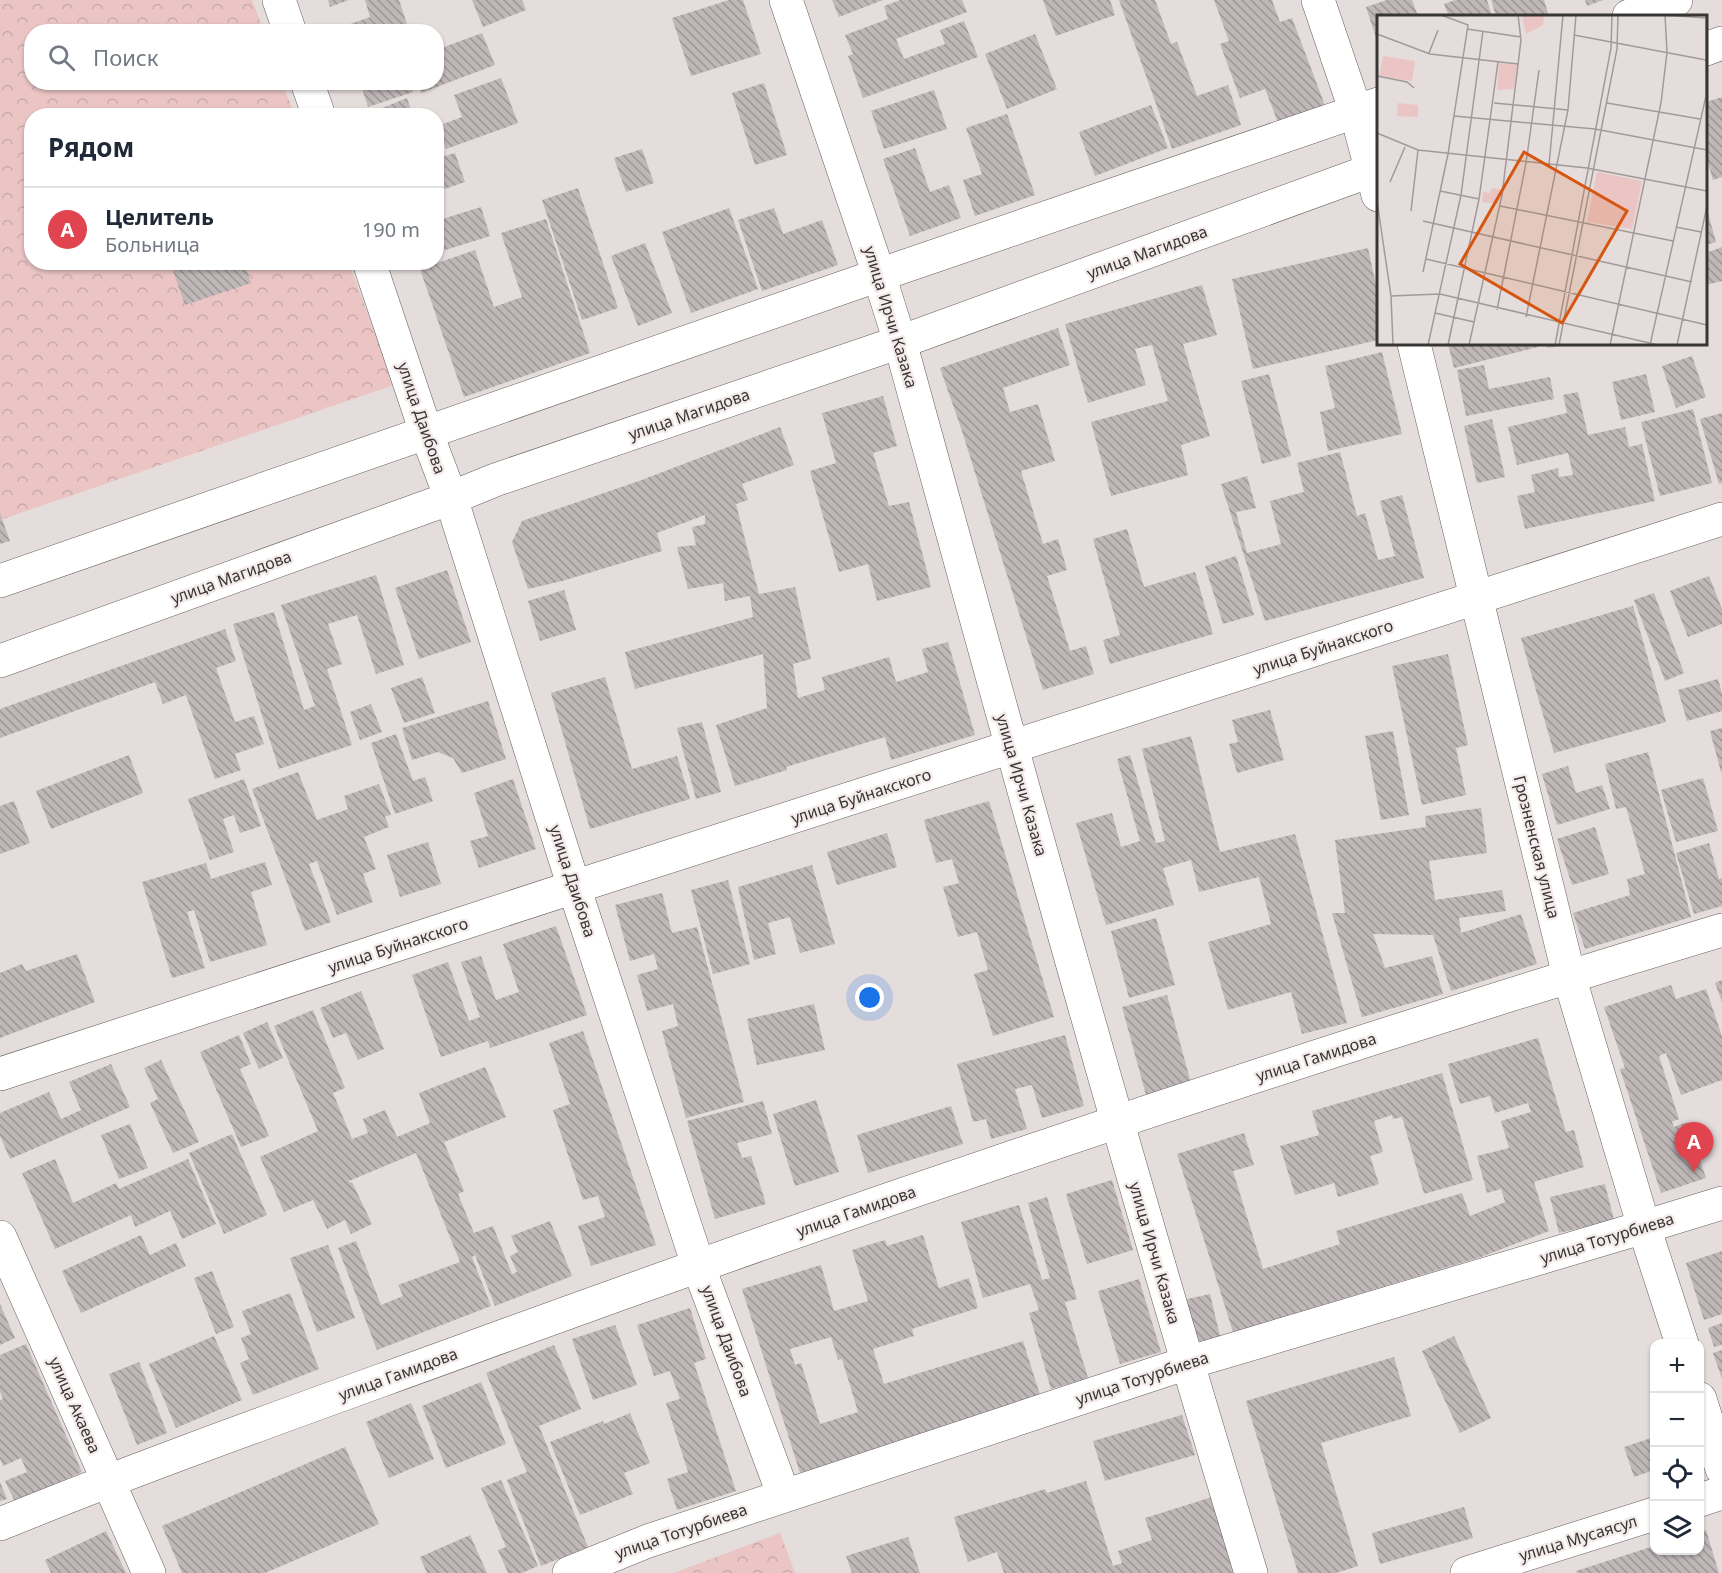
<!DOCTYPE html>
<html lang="ru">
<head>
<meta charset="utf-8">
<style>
  body { margin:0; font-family:"Noto Sans",sans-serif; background:#f2f2f3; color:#1f2937 }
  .controls { position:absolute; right:18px; bottom:18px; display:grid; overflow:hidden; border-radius:12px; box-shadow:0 2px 4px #0004 }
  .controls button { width:54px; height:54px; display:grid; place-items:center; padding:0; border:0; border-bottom:2px solid #e0e1e3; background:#fff; color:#1f2937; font:30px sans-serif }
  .you { position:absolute; left:870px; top:998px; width:21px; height:21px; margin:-15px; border:4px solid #fff; border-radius:50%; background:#1a73e8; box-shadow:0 0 0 9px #1a73e833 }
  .badge { display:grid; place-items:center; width:39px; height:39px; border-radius:50%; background:#111827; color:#fff; font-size:20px; font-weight:700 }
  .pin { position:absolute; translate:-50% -50px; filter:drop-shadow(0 2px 3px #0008) }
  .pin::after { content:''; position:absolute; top:32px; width:21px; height:18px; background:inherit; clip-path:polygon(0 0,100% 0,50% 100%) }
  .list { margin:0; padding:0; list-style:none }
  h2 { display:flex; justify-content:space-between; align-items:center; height:78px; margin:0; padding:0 24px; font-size:26px }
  h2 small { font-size:20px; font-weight:400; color:#747a83 }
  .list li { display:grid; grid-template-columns:39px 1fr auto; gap:18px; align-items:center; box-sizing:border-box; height:84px; padding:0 24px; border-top:2px solid #e0e1e3 }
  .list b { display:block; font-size:22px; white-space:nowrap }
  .list p { margin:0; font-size:20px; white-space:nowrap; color:#747a83 }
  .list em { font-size:20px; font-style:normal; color:#747a83 }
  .icon { flex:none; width:33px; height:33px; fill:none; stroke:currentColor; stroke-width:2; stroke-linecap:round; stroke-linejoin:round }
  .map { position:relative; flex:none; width:1722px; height:1573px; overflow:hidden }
  .search { position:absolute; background:#fff; box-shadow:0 2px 4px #0004; left:24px; top:24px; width:420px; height:66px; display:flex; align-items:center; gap:15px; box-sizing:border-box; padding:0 21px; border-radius:24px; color:#747a83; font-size:22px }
  .panel { position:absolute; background:#fff; box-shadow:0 2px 4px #0004; left:24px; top:108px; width:420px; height:162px; border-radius:24px }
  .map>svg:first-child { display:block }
  .park { fill:url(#park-crowns) }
  .building { fill:url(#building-back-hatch); fill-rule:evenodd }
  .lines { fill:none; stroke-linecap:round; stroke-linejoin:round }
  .minor-casing { stroke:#665f5e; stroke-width:34 }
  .major-casing { stroke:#665f5e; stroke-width:34 }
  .minor { stroke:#fff; stroke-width:33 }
  .major { stroke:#fff; stroke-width:33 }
  .labels { text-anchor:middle; stroke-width:4.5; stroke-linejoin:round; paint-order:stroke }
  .street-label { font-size:16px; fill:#383535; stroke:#f3eae9 }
  .inset-road { fill:none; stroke:#a09a99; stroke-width:1.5 }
  .view { fill:#d65510; fill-opacity:0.15; stroke:#d65510; stroke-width:3 }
  .inset-edge { fill:none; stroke:#383535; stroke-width:3 }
</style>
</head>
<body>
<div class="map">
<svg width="1722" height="1573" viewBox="0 0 1722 1573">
  <defs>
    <pattern id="park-crowns" width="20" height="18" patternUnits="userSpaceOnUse" patternTransform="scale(1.5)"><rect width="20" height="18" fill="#eac5c4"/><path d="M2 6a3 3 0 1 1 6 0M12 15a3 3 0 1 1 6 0" fill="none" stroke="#c9aaa9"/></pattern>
    <pattern id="building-back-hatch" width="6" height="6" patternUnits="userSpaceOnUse" patternTransform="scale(1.5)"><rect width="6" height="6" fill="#c0b8b8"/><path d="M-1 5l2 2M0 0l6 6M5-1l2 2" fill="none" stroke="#9d9696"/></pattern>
  </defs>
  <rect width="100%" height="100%" fill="#e5dddc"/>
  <path class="park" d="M0,0H252L264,31L32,32V82L282,83L295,115L32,116V262L349,263L394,385L0,520Z
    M780,1533L795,1573H674Z"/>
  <path class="building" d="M328,0H349L330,7Z
    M365,0H399L407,24L385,32H340L339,28L370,17Z
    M472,0H522L526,10L483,27Z
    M729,0H743L761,54L691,76L672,18Z
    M832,0H883L839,17Z
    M900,0H962L967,12L896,39L904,59L945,44L940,30L964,21L978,57L863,98L848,56L853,54L845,35L888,19L884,6Z
    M1043,0H1110L1115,15L1056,36Z
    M1119,0H1155L1171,44L1177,42L1197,96L1228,85L1241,125L1172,149Z
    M1214,0H1272L1280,22L1292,18L1326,108L1279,125L1265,89L1240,98L1220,44L1229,41Z
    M1387,0H1412L1418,16H1378V44L1366,7Z
    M1455,0H1487L1492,16H1449L1444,4Z
    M1491,0H1544L1549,16H1496Z
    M1585,0H1603L1587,6Z
    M482,33L495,65L421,93L417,82H436V50Z
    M1035,34L1057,89L1007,109L985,54Z
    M501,78L518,123L446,149L438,126L462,117L454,95Z
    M360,82H410L413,92L368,107Z
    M764,83L787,155L755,165L732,93Z
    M934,90L947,129L884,149L871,111Z
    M1722,97V177L1713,180L1706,156V102Z
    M407,98L413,116H371L370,113Z
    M1151,105L1168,148L1095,176L1079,132Z
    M1007,114L1035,195L975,216L963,180L982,174L966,128Z
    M915,148L930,192L949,185L961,218L910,236L883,159Z
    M642,149L654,183L626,192L614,158Z
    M455,153L465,182L436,192V159Z
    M578,188L618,308L582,320L542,200Z
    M1706,206L1716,242L1706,245Z
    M481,207L490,236L436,253V221Z
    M729,208L758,289L691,313L662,232Z
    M774,208L783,234L822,220L838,265L762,291L738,220Z
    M546,219L590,353L464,397L420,269L475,250L494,307L522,297L501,233Z
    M645,243L672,313L638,326L611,256Z
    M1722,247V281L1706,285V253Z
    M1368,248L1378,294V340L1253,369L1232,279Z
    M170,262H244L251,283L185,305Z
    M1202,285L1217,335L1183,344L1210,436L1181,445L1188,475L1111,496L1091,422L1168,401L1152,345L1135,349L1146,385L1088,403L1065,324Z
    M1058,328L1070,365L1003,388L1010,412L1038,404L1055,461L1021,471L1043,544L1058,539L1067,570L1047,576L1070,651L1086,646L1094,674L1043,690L961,428L940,368Z
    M1448,344H1537L1538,347L1454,368Z
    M1546,344H1567V345L1547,348Z
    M1382,352L1402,434L1328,451L1320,412L1335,408L1325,366Z
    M1692,356L1706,397L1676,408L1662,366Z
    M1484,365L1489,389L1550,377L1554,399L1466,416L1457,370Z
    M1269,374L1291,456L1262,464L1241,381Z
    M1646,374L1655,412L1621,420L1612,382Z
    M1578,392L1588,435L1625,427L1629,447L1642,444L1655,501L1525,529L1517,496L1535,492L1531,475L1558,468L1559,477L1573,475L1568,453L1517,465L1508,427L1567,413L1563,395Z
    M883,396L897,446L873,453L889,506L909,502L931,587L877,601L868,564L839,572L810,471L836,463L822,413Z
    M1693,409L1712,483L1660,496L1641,422Z
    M1722,413V483L1719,484L1700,419Z
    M1492,419L1505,477L1477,483L1464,426Z
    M780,427L794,465L742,484L748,500L736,504L759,594L795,587L811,659L793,664L798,698L825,690L822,677L889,657L896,682L928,672L922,649L948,642L975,735L891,760L885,737L786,767L787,770L735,786L716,725L767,708L763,654L635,689L625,652L753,617L750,596L725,601L723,583L688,589L677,547L696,545L692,527L705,524V515L657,533L662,551L562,581L528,589L512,542L522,521L639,481Z
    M1340,452L1357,516L1365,513L1378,560L1395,556L1380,501L1402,495L1424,578L1265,621L1221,484L1247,476L1256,508L1236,512L1247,553L1281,544L1270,501L1304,492L1297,463Z
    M0,513L10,541L0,544Z
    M1127,529L1144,587L1195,572L1213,634L1110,664L1103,640L1120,635L1093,539Z
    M1236,556L1254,615L1223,624L1205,566Z
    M447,570L471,642L419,659L395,588Z
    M376,575L404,665L376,674L357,615L328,624L342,664L327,669L352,745L279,769L233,624L274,612L304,710L315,706L281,605Z
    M1709,576L1722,609V624L1688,637L1670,591Z
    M564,590L576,630L540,641L528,601Z
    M1654,593L1684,673L1665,681L1634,600Z
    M1633,606L1666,722L1554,753L1521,638Z
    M225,629L236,661L216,668L235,722L254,716L264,744L235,754L241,770L215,779L186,695L163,704L155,682L0,738V709Z
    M1448,654L1468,745L1456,748L1466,795L1422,805L1392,666Z
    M422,677L435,713L404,723L391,688Z
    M605,677L632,769L677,756L690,799L590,829L551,693Z
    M1718,679L1722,693V711L1687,721L1678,690Z
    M488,701L506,759L462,773L453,758L438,752L412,760L402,728Z
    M371,704L382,732L360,740L350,712Z
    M1270,710L1284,760L1237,773L1229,744L1238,742L1232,720Z
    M702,722L721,792L696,799L677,728Z
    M1722,728V772H1721L1710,731Z
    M1393,731L1409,815L1381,820L1365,736Z
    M396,734L413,781L425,777L433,801L395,814L371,743Z
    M1191,736L1220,852L1295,834L1347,1023L1302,1034L1291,992L1228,1010L1208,942L1271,924L1259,877L1199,892L1191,860L1163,868L1174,905L1106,925L1076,823L1112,813L1121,847L1140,841L1117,759L1130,755L1156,843L1165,841L1142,749Z
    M1648,752L1691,917L1585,949L1573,913L1630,895L1627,879L1645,874L1626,807L1616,809L1605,764Z
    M129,755L143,793L51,829L36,791Z
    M1568,766L1576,793L1602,785L1610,809L1557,825L1542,774Z
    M298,772L317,820L348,809L344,796L379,784L391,815L385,816L389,827L364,837L376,869L363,874L373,902L337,915L317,861L309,864L331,922L305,931L252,789Z
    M1703,778L1718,831L1676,842L1661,790Z
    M244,779L261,826L240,833L234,815L223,819L234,852L210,860L188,799Z
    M513,779L536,849L479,868L470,841L488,836L474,793Z
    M14,801L30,843L0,854V806Z
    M989,801L1054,1017L993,1036L974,974L988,970L977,932L958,937L943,887L959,883L952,859L936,863L924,820Z
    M1481,808L1487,853L1429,861L1435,900L1502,890L1506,911L1459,918L1461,933L1521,914L1537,964L1451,991L1433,935L1373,934L1385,968L1432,956L1443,994L1362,1017L1332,913H1345L1335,840L1426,827L1425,816Z
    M1595,827L1609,874L1572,885L1557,839Z
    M887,833L897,867L837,885L827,852Z
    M428,842L441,884L400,897L387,855Z
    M1709,843L1719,879L1722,878V906L1694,914L1676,853Z
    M265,862L272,885L251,892L267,945L210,962L194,910L187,912L205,968L172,978L142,882L206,863L211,879Z
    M812,865L835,944L800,953L790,917L768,923L776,954L754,960L738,887Z
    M728,880L750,964L713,974L691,890Z
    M662,893L672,933L697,927L744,1102L686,1118L662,1031L678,1026L673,1004L647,1011L637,975L658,969L654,954L630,961L615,905Z
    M1156,918L1175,985L1129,998L1111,931Z
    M556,926L587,1015L490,1048L488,1041L441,1057L412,975L448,962L469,1021L480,1017L461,962L481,956L496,1000L519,992L503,944Z
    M77,954L95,1002L0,1038V973L22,964L26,971Z
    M1722,980V1002L1715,983Z
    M1671,985L1676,999L1706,989L1722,1036V1080L1681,1095L1666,1053L1659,1056L1679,1119L1672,1122L1674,1127L1687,1122L1706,1178L1661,1193L1620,1069L1625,1068L1604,1007Z
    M361,991L384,1049L358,1060L346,1033L333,1038L320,1008Z
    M1167,995L1191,1083L1146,1095L1122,1007Z
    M814,1004L825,1050L757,1065L747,1019Z
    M313,1010L345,1088L333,1093L352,1139L368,1133L363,1119L385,1110L397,1137L430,1123L419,1093L485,1067L506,1117L444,1142L464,1191L458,1194L474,1233L493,1226L512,1274L517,1272L510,1256L518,1252L511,1236L550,1221L572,1276L495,1306L475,1255L472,1257L491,1306L377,1350L338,1248L356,1241L381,1305L403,1296L398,1285L460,1262L416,1153L349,1181L350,1183L352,1182L372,1224L351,1234L345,1220L327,1229L313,1200L284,1212L260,1157L318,1131L274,1026Z
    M267,1022L283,1058L259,1069L243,1033Z
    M583,1031L656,1245L591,1266L578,1226L605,1217L598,1196L583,1200L553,1110L570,1104L549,1043Z
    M239,1035L251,1064L240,1069L269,1136L241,1147L200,1052Z
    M1065,1035L1084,1106L1042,1118L1032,1085L1015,1089L1027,1129L991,1139L986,1119L973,1122L957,1064Z
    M1538,1038L1566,1132L1574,1130L1584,1167L1534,1182L1549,1231L1481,1257L1233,1332L1177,1154L1244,1133L1254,1165L1233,1171L1263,1269L1340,1244L1336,1231L1462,1193L1470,1216L1505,1202L1501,1189L1487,1193L1477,1156L1509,1148L1501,1121L1531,1112L1528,1103L1495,1113L1490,1096L1460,1104L1448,1064Z
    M161,1060L199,1142L173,1153L150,1103L158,1099L144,1068Z
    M111,1064L130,1107L10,1159L0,1136V1113L49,1092L61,1119L81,1110L69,1082Z
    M1442,1073L1473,1180L1424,1194L1402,1117L1393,1119L1392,1115L1374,1121L1383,1152L1370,1156L1379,1184L1338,1197L1334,1183L1295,1195L1280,1146L1319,1135L1312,1111Z
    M816,1100L839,1172L795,1186L773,1114Z
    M763,1101L772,1134L737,1143L742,1158L751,1156L766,1204L715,1219L687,1121Z
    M951,1106L963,1144L868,1173L857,1135Z
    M130,1124L148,1168L119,1179L101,1135Z
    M232,1134L267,1215L224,1234L189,1153Z
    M55,1159L73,1203L116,1183L119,1189L188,1159L216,1224L182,1239L170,1211L135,1227L131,1215L55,1249L22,1173Z
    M1112,1180L1133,1250L1087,1264L1066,1194Z
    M1605,1184L1614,1220L1559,1233L1550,1197Z
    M1047,1197L1077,1299L1065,1302L1088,1378L1051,1389L1029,1313L1039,1310L1030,1284L983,1298L961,1222L1019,1205L1042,1280L1050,1278L1028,1203Z
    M141,1235L150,1255L176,1243L186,1266L81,1313L62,1271Z
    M923,1235L939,1288L969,1278L978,1308L912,1329L914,1336L873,1349L884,1384L1023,1341L1041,1398L800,1473L742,1289L821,1265L834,1311L868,1301L852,1250L885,1240L887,1246ZM831,1337L838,1360L842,1359L858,1412L820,1424L801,1363L795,1365L790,1349Z
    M328,1245L355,1318L317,1332L290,1258Z
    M1722,1251V1314L1704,1320L1686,1263Z
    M212,1271L234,1327L216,1334L194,1278Z
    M1139,1279L1161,1352L1120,1364L1098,1291Z
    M290,1293L319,1369L253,1395L240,1363L249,1359L241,1338L251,1334L242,1311Z
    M1210,1294L1220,1336L1194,1343L1183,1300Z
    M0,1304L15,1338L0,1345Z
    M690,1308L706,1359L694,1363L736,1491L677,1510L667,1479L688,1472L666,1403L680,1399L670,1371L654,1376L637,1325Z
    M1722,1323V1345L1714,1347L1708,1328Z
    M615,1325L637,1385L593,1400L572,1339Z
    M214,1336L242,1400L176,1428L149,1364Z
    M1454,1336L1491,1418L1460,1433L1422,1351Z
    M26,1344L82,1472L15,1502L5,1481L27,1472L21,1458L3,1466L0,1459V1400L3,1399L0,1392V1355Z
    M554,1345L581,1409L539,1426L588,1547L541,1566L507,1480L527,1472L486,1373Z
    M1722,1350V1379L1713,1353Z
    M1394,1357L1411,1416L1321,1443L1358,1566L1336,1573H1298L1246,1401Z
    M139,1362L167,1433L137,1445L109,1374Z
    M481,1382L506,1444L446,1468L422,1406Z
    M411,1403L434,1459L389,1478L366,1422Z
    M630,1413L650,1463L624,1473L633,1494L580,1515L550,1442L603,1421L604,1424Z
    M1182,1415L1195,1455L1105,1481L1093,1441Z
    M1654,1437V1470L1634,1477L1624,1447Z
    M345,1447L379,1524L265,1573H182L162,1526Z
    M501,1480L538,1566L522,1573H508L498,1550L506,1547L481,1488Z
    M1086,1481L1113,1566L1122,1563L1118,1551L1152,1540L1145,1518L1212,1497L1236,1573H1004L997,1552L968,1562L954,1517L1045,1489L1047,1493Z
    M0,1482L7,1499L0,1501Z
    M1464,1507L1473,1538L1380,1564L1372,1533Z
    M1706,1530L1719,1573H1577L1576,1571L1654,1546V1551H1700V1532Z
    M106,1531L126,1573H51L45,1560Z
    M470,1535L487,1573H427L420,1557Z
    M908,1537L920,1573H852L846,1556Z"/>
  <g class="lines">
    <g class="minor-casing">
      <path id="minor" d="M279,0L290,32
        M786,0L879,275L900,342C1013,753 1126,1165 1251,1573
        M1318,0L1356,112L1378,195
        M307,82L319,116
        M369,262L426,432L451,498L574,887L698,1265L784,1496
        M1414,344L1569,976L1644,1227L1682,1344
        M0,1074L574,887L1722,519
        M0,1237L149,1573
        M1700,1399L1722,1469
        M1700,1500L1722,1493
        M0,1524C167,1456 337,1397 506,1335C908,1189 1313,1053 1722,930
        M569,1573L648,1541L1187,1363L1644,1227L1722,1203
        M1467,1573L1654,1514"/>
    </g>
    <g class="major-casing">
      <path id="major" d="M1629,16L1676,0
        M1706,49L1722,43
        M0,581L879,275L1378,104
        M0,661L451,498L495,480L900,342L1378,168"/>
    </g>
    <use href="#minor" class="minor"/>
    <use href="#major" class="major"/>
  </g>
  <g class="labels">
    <g class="street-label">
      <text transform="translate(1147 252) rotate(-20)" y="6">улица Магидова</text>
      <text transform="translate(891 317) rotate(73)" y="6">улица Ирчи Казака</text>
      <text transform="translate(689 414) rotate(-19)" y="6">улица Магидова</text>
      <text transform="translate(422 418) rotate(71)" y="6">улица Даибова</text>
      <text transform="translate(231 577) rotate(-20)" y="6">улица Магидова</text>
      <text transform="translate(1323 647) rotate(-18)" y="6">улица Буйнакского</text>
      <text transform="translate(1022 785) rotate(74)" y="6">улица Ирчи Казака</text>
      <text transform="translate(861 796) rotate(-18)" y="6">улица Буйнакского</text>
      <text transform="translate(1537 847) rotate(76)" y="6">Грозненская улица</text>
      <text transform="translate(573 881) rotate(72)" y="6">улица Даибова</text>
      <text transform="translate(398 945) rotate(-18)" y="6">улица Буйнакского</text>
      <text transform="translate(1316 1057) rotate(-18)" y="6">улица Гамидова</text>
      <text transform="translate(856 1211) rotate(-19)" y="6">улица Гамидова</text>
      <text transform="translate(1607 1238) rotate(-17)" y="6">улица Тотурбиева</text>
      <text transform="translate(1155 1253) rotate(74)" y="6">улица Ирчи Казака</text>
      <text transform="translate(727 1341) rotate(70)" y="6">улица Даибова</text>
      <text transform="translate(398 1374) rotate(-20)" y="6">улица Гамидова</text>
      <text transform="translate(1142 1378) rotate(-18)" y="6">улица Тотурбиева</text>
      <text transform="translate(75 1405) rotate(66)" y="6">улица Акаева</text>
      <text transform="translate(681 1531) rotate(-19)" y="6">улица Тотурбиева</text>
      <text transform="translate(1578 1538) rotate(-17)" y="6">улица Мусаясул</text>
    </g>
  </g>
  <g transform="translate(1377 15)">
    <rect width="330" height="330" fill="#e5dddc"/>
    <path d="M145,0H167L166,10L149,19ZM122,48L140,50L137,74L120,75ZM220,157L265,166L255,214L210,207ZM115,173L123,174L121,189L105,187L106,177L113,178Z" fill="#eac5c4"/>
    <path d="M6,41L38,46L35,66L2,61ZM21,88L41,90V102L20,101Z" fill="#eac5c4"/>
    <path class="inset-road" d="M287,0L330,3M90,14L144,22M0,19L53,39L141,49M197,20L329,45M52,38L61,15M0,61L30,67L37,73M117,88L191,95M230,88L323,104M77,101L218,114L330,135M0,118L41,135L210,153L330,176M172,150L186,0M13,167L28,132M63,176L102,184M0,186L14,281L16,330M123,191L296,226M34,196L41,135M46,206L315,267M299,212L324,217M49,244L330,310M46,257L71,139L91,10L64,0M14,281L63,279L281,330M120,295L149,148L162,55M58,298L97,307M149,302L191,95L199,0M51,330L84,180L106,16M71,330L102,184L121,47M92,330L125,180L144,25L141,0M178,330L234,33L235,0M182,330L240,34L241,0M233,330L284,88L290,37L288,0M273,330L329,81V0M300,330L330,191"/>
    <path class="view" d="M147,137L250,196L185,308L83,249Z"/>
    <rect width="330" height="330" class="inset-edge"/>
  </g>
</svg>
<div class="controls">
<button>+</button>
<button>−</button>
<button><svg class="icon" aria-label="locate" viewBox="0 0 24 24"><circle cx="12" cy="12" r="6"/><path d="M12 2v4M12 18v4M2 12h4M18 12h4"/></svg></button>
<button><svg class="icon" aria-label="layers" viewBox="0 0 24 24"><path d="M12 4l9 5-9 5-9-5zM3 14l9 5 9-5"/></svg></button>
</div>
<div class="you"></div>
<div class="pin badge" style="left:1694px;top:1172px;background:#e0444e">A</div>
<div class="search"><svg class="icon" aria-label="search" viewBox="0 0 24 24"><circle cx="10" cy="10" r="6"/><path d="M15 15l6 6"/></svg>Поиск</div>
<section class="panel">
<h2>Рядом<small></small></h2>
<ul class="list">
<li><span class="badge" style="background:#e0444e">A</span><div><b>Целитель</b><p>Больница</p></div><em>190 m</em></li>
</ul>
</section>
</div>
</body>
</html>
